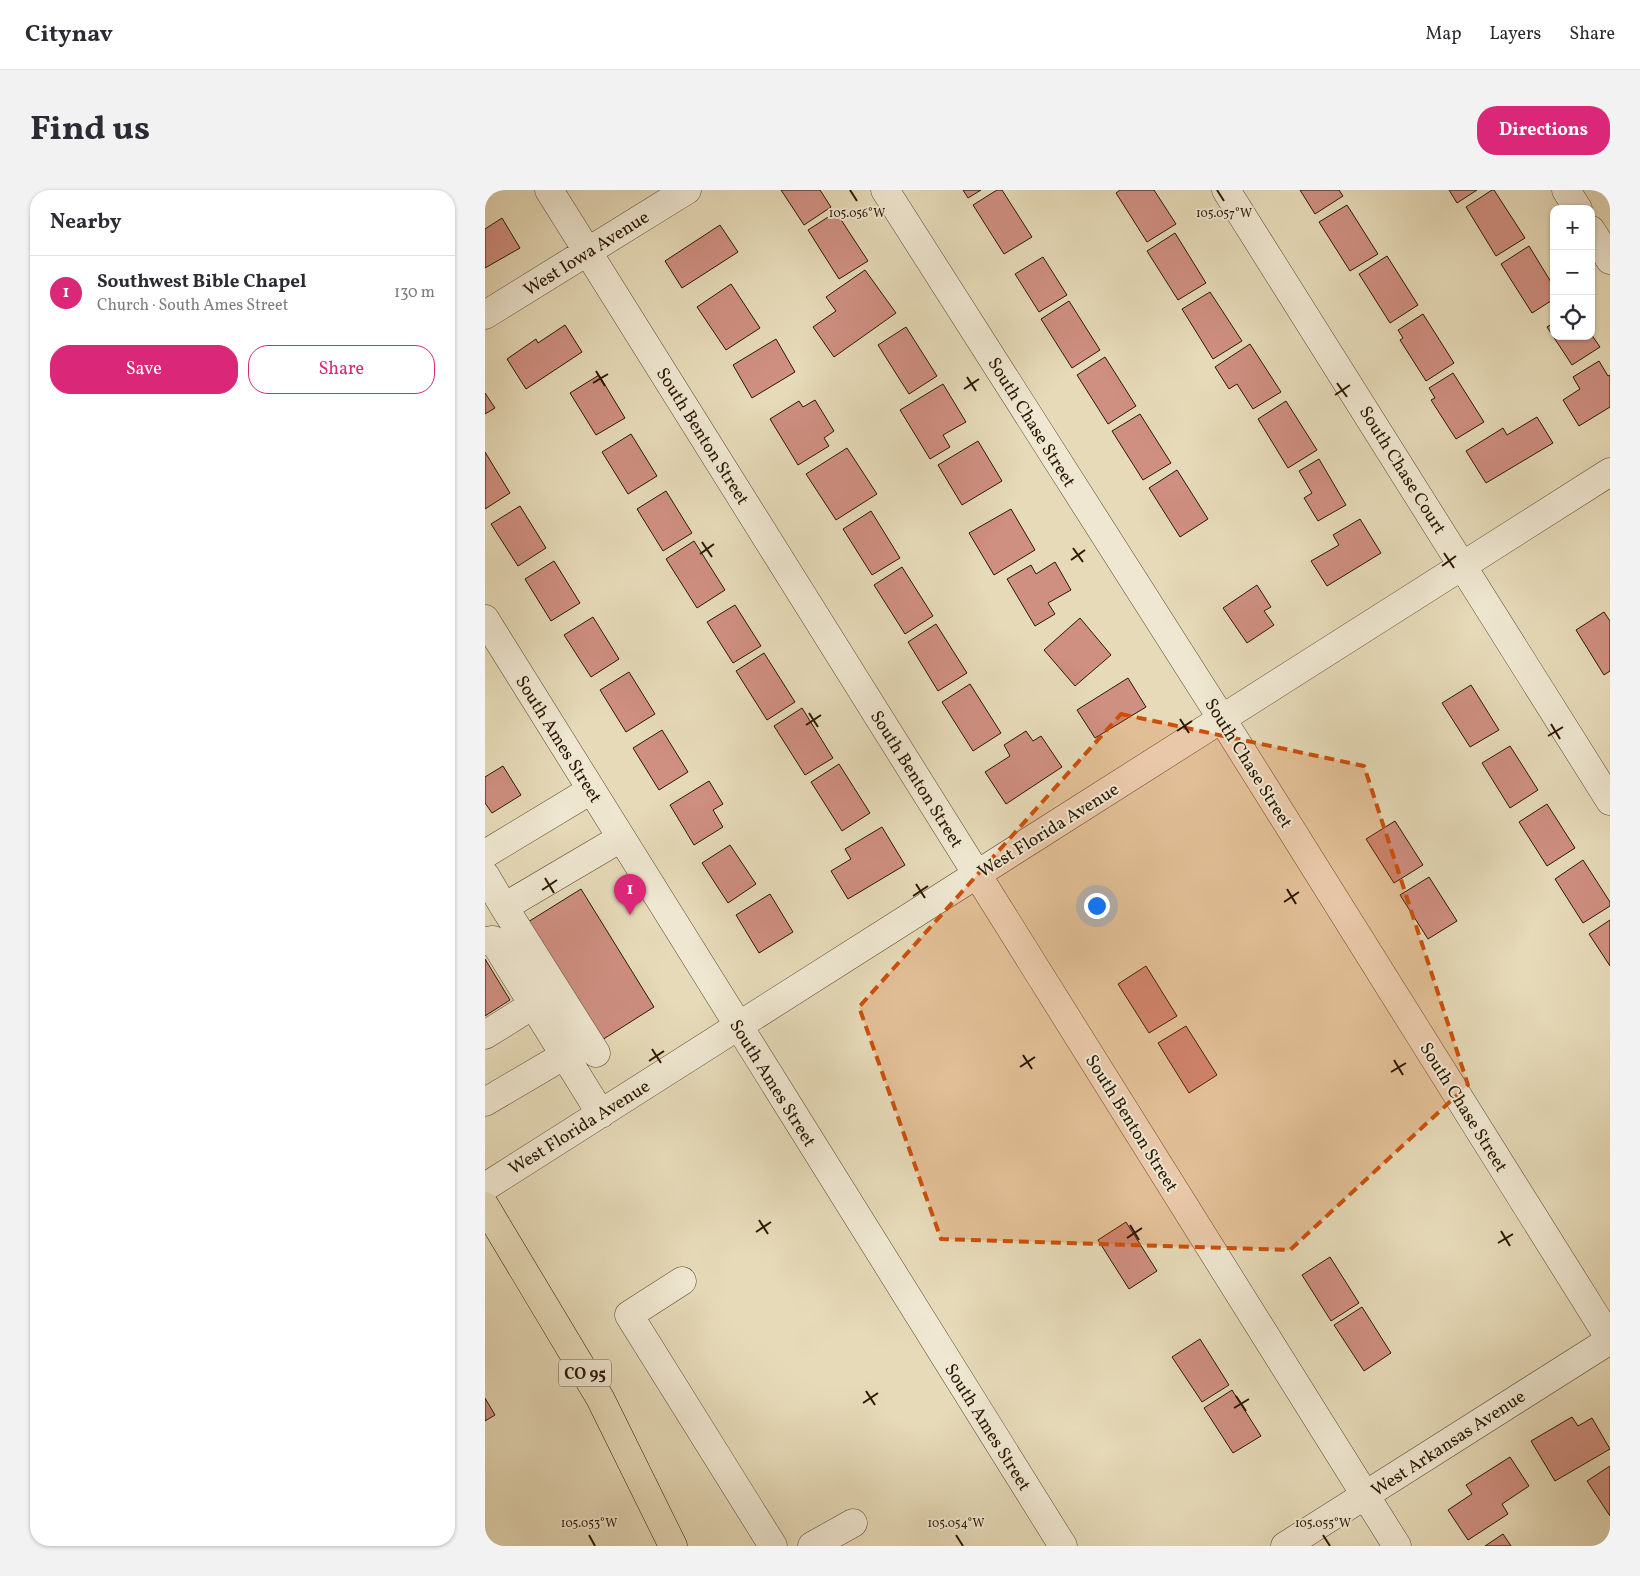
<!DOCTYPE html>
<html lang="en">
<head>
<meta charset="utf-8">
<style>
  body { margin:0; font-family:Vollkorn,serif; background:#f2f2f3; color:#2b2b33 }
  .controls { position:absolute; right:15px; top:15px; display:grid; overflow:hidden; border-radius:10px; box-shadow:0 1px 4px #0004 }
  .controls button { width:45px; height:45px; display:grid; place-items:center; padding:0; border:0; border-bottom:1px solid #e1e1e2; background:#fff; color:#2b2b33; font:25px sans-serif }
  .you { position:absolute; left:611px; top:715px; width:18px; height:18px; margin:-12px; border:4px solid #fff; border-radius:50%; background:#1a73e8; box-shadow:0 0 0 8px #1a73e833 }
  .badge { display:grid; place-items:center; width:32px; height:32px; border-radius:50%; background:#db2777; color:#fff; font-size:16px; font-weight:700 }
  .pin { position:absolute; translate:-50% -41px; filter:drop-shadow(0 1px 2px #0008) }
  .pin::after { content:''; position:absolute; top:26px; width:18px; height:15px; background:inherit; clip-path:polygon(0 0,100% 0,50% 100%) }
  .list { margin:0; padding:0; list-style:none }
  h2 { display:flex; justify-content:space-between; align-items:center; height:65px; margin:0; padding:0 20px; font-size:21px }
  h2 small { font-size:16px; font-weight:400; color:#7c7c81 }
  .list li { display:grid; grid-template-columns:32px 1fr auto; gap:15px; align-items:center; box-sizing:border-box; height:75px; padding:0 20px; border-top:1px solid #e1e1e2 }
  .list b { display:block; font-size:19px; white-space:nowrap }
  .list p { margin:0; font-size:16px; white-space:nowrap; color:#7c7c81 }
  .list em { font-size:16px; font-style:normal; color:#7c7c81 }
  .actions { display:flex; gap:10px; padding:15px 20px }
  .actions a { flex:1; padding:11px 0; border:1px solid #db2777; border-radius:20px; text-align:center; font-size:18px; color:#db2777 }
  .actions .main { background:#db2777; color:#fff }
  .icon { flex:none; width:28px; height:28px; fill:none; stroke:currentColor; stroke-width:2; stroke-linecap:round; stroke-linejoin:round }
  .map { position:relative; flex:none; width:1125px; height:1356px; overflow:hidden; border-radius:20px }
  header { display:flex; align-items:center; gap:30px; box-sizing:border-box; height:70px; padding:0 25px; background:#fff; border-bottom:1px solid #e1e1e2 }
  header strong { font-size:24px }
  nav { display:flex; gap:28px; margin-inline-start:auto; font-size:18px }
  .intro { display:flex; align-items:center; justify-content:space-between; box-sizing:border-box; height:120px; padding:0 30px }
  h1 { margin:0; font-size:35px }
  .button { padding:12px 22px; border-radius:20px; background:#db2777; color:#fff; font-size:18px; font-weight:700 }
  main { display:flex; gap:30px; padding:0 30px }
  aside { flex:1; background:#fff; border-radius:20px; box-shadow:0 1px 4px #0004 }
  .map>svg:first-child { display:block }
  .building { fill:#cf8f81; stroke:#2c1803 }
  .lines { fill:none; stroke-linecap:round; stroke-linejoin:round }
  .minor-casing { stroke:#5a4830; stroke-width:29 }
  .major-casing { stroke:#2c1803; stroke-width:29 }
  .minor { stroke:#efe7d1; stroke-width:28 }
  .major { stroke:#e6dab8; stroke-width:28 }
  .marked { fill:#cc4f0b; fill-opacity:0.2; stroke:#cc4f0b; stroke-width:4; stroke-dasharray:10 6; stroke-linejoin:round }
  .ticks { fill:none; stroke:#2c1803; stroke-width:2 }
  .labels { text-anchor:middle; stroke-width:4; stroke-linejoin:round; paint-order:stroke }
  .shield { fill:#efe7d1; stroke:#665641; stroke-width:1 }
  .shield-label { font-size:16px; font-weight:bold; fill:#2c1803 }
  .street-label { font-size:18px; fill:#2c1803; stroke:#efe7d1 }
  .ticks-label { font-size:12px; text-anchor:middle; fill:#2c1803; stroke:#efe7d1; stroke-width:4; stroke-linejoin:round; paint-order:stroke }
</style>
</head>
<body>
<header>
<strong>Citynav</strong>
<nav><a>Map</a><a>Layers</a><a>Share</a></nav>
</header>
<div class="intro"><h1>Find us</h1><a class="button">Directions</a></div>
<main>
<aside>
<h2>Nearby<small></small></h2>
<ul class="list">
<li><span class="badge">1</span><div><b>Southwest Bible Chapel</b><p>Church · South Ames Street</p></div><em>130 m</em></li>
</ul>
<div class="actions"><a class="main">Save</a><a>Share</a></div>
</aside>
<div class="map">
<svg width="1125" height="1356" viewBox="0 0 1125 1356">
  <rect width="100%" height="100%" fill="#e6dab8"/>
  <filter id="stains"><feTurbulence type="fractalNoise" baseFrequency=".004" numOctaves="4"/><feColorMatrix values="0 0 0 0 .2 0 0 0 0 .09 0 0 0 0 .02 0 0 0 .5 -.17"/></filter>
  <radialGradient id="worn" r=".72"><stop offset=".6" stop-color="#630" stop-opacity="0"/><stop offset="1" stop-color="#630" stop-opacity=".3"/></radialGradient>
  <path class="building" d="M296,0H335L346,17L319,35Z
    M478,0H496L483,8Z
    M512,0H517L547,47L519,64L488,15Z
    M635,0H669L691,34L662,52L631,3Z
    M815,0H854L858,6L830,24Z
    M964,0H992L972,13Z
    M1007,0H1009L1040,48L1011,66L981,17Z
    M862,15L893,64L865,81L834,32Z
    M351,22L383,71L354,89L323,40Z
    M17,28L35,58L0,78V39Z
    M235,35L253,62L197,98L180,71Z
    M690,43L721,93L693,110L662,61Z
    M1044,56L1069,97V109L1047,123L1016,74Z
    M902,66L933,115L905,133L874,84Z
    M558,67L582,105L554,122L530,84Z
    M380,80L411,123L349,167L328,137L351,121L341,107Z
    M246,94L275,138L241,160L212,117Z
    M725,102L757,151L728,169L697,119Z
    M584,111L615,160L587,178L556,129Z
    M938,124L969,173L941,191L915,150L918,148L913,140Z
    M1069,133V146H1106V144L1115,157L1087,175L1062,137Z
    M80,135L97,162L41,199L22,169L51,149L53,153Z
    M421,137L452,186L424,204L393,155Z
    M291,149L310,182L267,208L248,175Z
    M765,154L796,202L768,219L752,194L744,199L730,177Z
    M620,167L651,216L623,234L592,185Z
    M1114,171L1123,186L1125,185V217L1094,236L1078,210L1095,199L1088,187Z
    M968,183L999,232L971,249L946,210L950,208L944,198Z
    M114,185L140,228L111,245L85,203Z
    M458,194L481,232L458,245L465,257L445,269L415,220Z
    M0,203L10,218L0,224Z
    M330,210L349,241L339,248L344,256L313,275L285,229L314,211L318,217Z
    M801,211L832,260L803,278L773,229Z
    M655,224L686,273L658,290L627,241Z
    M1052,227L1068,253L1001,293L981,261L1018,238L1022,245Z
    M146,244L172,286L143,304L117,262Z
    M493,251L517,291L477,315L453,275Z
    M362,258L392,304L351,330L321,284Z
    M0,262L25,303L0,319Z
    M834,269L861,315L833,331L819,308L827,303L814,281Z
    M692,280L723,329L695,347L664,298Z
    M181,301L207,343L178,361L152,319Z
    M35,316L61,358L33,376L6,334Z
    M526,319L550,360L509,385L484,343Z
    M386,321L415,368L387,385L358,339Z
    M875,329L896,363L842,396L826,371L854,355L848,345Z
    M209,351L240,400L212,418L181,369Z
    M69,371L95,413L66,431L40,389Z
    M570,372L586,400L563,413L570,424L550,436L522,389L546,375L551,384Z
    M417,377L448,426L420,444L389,395Z
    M772,395L786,417L779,421L789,435L762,453L738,418Z
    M250,415L276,456L248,473L222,432Z
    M1119,422L1125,431V481L1119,485L1091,440Z
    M108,427L134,469L106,487L79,445Z
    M595,428L626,465L590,496L559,460Z
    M451,434L482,483L453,501L423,452Z
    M279,463L310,512L282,530L251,481Z
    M144,482L170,524L141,542L115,500Z
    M643,488L661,517L610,548L592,520Z
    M485,494L516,543L488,561L457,512Z
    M986,495L1014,540L985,557L957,513Z
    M317,518L348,568L320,585L289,536Z
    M177,540L203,582L174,600L148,558Z
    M541,541L548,551L556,546L577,577L521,614L500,582L525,566L519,555Z
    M1025,556L1053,600L1025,618L997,573Z
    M354,574L385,623L357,641L326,592Z
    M18,576L36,605L7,623L0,613V587Z
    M224,591L238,614L228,620L238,637L209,655L185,615Z
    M1062,614L1090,658L1062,676L1034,632Z
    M910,631L938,675L909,693L881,649Z
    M397,637L420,675L363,709L346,681L366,669L360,659Z
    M245,655L271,694L243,713L217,673Z
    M1098,670L1125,712V716L1098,733L1070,689Z
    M944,687L972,731L943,749L915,705Z
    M96,699L169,817L117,850L43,732Z
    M285,704L308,742L274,763L251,725Z
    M1125,730V776L1104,744Z
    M0,769L25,810L0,826Z
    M661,776L692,826L664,843L633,794Z
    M701,836L732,885L704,903L673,853Z
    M641,1032L672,1081L644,1099L613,1050Z
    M845,1067L874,1113L846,1131L817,1085Z
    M877,1117L906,1163L879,1181L849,1135Z
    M715,1149L744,1195L717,1212L687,1167Z
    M747,1200L776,1246L748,1263L719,1218Z
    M0,1208L10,1225L0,1231Z
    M1087,1227L1093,1236L1107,1228L1125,1259L1070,1291L1046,1251Z
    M1025,1267L1044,1296L1017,1314L1023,1324L983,1350L963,1320L987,1304L981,1295Z
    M1125,1276V1326L1102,1291Z
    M1018,1344L1026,1356H1000Z"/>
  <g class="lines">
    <g class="minor-casing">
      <path id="minor" d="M64,0L912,1356
        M400,0L737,529L1125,1149
        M741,0L1125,611
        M1081,0L1093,19
        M1106,40L1125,70
        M0,125L202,0
        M0,429L578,1356
        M0,664L106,600
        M0,685L19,717
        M0,751L8,750L116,924
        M0,845L48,815
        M111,863L19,717L136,648
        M0,912L80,865
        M0,997L1125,282
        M197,1091L144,1125L288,1356
        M327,1356L368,1333
        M800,1356L1125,1150"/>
    </g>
    <g class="major-casing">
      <path id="major" d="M0,1016L115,1208L188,1356"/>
    </g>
    <use href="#minor" class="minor"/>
    <use href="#major" class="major"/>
  </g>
  <path class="marked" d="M636,524L879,576L983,895L805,1060L456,1049L374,817Z"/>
  <path class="ticks" d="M365,0L372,11M732,0L739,11M111,181L120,196M482,187L491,201M108,193L123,184M852,193L862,207M479,199L494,189M850,205L865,195M217,352L227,367M588,358L598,372M959,363L969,378M215,364L229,354M586,370L600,360M957,376L971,366M324,523L333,537M695,529L704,543M1066,534L1075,549M321,535L336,525M692,541L707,531M1063,546L1078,537M60,688L69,703M431,694L440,708M802,699L811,714M57,700L72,690M428,706L443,696M799,712L814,702M167,859L176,873M538,865L547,879M909,870L918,885M164,871L179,861M535,877L550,867M906,882L921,873M274,1030L283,1044M645,1035L654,1050M1016,1041L1025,1056M271,1042L286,1032M642,1048L657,1038M1013,1053L1028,1044M381,1201L390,1215M751,1206L761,1221M378,1213L393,1203M749,1218L764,1209M104,1345L110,1356M471,1345L478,1356M838,1345L845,1356"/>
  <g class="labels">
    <rect class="shield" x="74" y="1169.5" width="52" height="27" rx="4"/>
    <g class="shield-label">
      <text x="100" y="1189">CO 95</text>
    </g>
    <g class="street-label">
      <text transform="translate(101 63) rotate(-32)" y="6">West Iowa Avenue</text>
      <text transform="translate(547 232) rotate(58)" y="6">South Chase Street</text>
      <text transform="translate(218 246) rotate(58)" y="6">South Benton Street</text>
      <text transform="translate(918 280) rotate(58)" y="6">South Chase Court</text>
      <text transform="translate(74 549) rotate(58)" y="6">South Ames Street</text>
      <text transform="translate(764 573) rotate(58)" y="6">South Chase Street</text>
      <text transform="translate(432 589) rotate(58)" y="6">South Benton Street</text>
      <text transform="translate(563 640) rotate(-32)" y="6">West Florida Avenue</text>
      <text transform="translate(288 893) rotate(58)" y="6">South Ames Street</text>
      <text transform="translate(979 917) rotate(58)" y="6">South Chase Street</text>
      <text transform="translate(647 933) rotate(58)" y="6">South Benton Street</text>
      <text transform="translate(94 937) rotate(-32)" y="6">West Florida Avenue</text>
      <text transform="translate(503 1237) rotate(58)" y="6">South Ames Street</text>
      <text transform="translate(963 1253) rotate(-33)" y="6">West Arkansas Avenue</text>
    </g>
  </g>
  <g class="ticks-label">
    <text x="372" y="27">105.056°W</text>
    <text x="739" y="27">105.057°W</text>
    <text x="104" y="1337">105.053°W</text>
    <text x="471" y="1337">105.054°W</text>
    <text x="838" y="1337">105.055°W</text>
  </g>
  <rect width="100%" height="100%" filter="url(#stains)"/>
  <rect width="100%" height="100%" fill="url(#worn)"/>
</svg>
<div class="controls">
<button>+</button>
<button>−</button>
<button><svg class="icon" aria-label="locate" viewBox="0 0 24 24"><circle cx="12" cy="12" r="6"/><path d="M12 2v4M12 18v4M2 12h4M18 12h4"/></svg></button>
</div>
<div class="you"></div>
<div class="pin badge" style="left:145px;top:725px">1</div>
</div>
</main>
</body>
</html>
